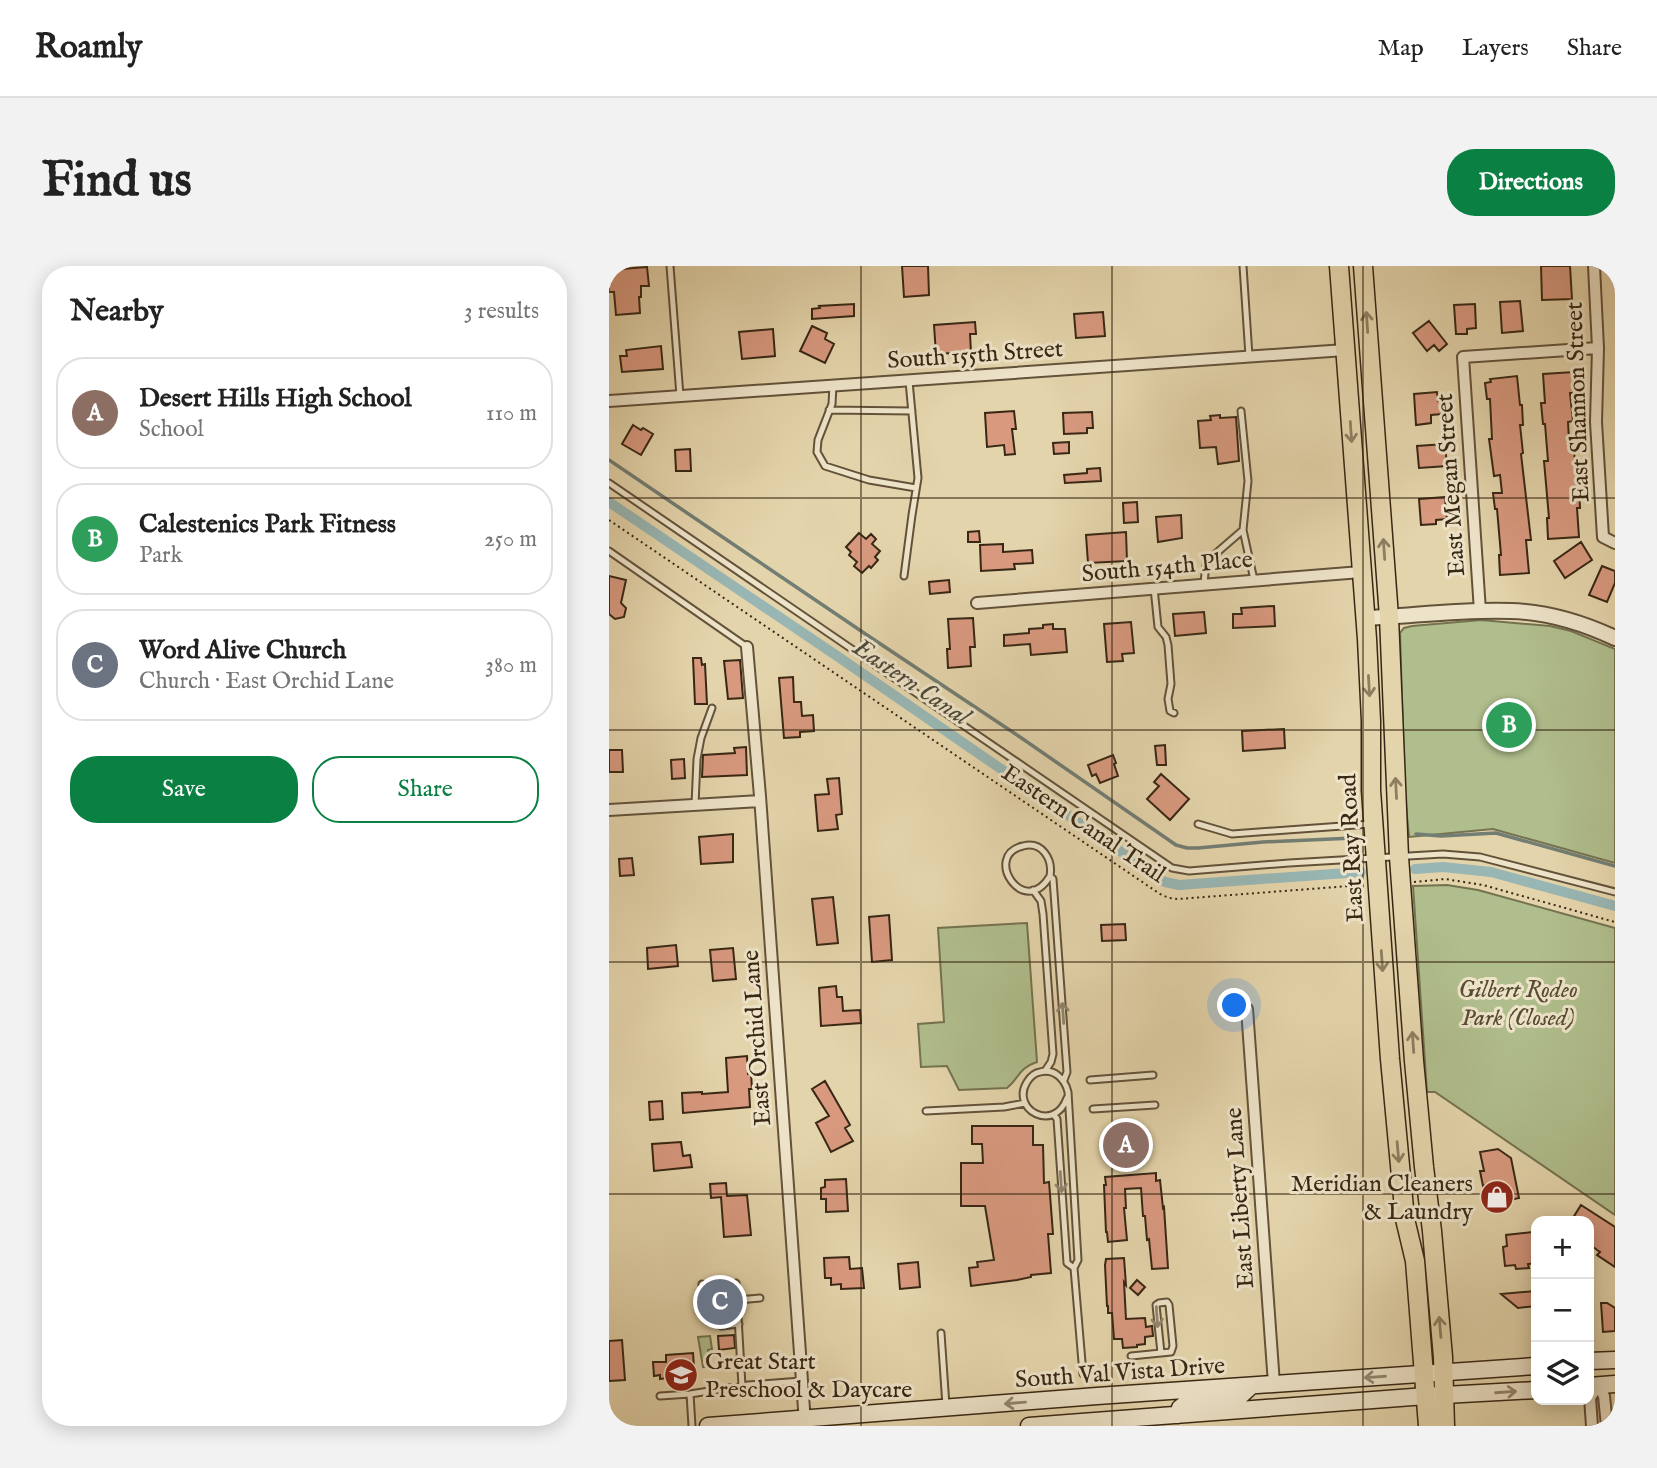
<!DOCTYPE html>
<html lang="en">
<head>
<meta charset="utf-8">
<style>
  body { margin:0; font-family:"IM FELL English",serif; background:#f2f2f2; color:#222 }
  .controls { position:absolute; right:21px; bottom:21px; display:grid; overflow:hidden; border-radius:14px; box-shadow:0 4px 18px #0003 }
  .controls button { width:63px; height:63px; display:grid; place-items:center; padding:0; border:0; border-bottom:2px solid #e0e0e0; background:#fff; color:#222; font:35px sans-serif }
  .you { position:absolute; left:626px; top:740px; width:24px; height:24px; margin:-18px; border:5px solid #fff; border-radius:50%; background:#1a73e8; box-shadow:0 0 0 10px #1a73e833 }
  .badge { display:grid; place-items:center; width:46px; height:46px; border-radius:50%; background:#0b8043; color:#fff; font-size:23px; font-weight:700 }
  .pin { position:absolute; translate:-50% -50%; border:4px solid #fff; box-shadow:0 2px 7px #0006 }
  .list { margin:0; padding:0; list-style:none }
  h2 { display:flex; justify-content:space-between; align-items:center; height:91px; margin:0; padding:0 28px; font-size:30px }
  h2 small { font-size:23px; font-weight:400; color:#767676 }
  .list li { display:grid; grid-template-columns:46px 1fr auto; gap:21px; align-items:center; box-sizing:border-box; height:112px; margin:0 14px 14px; padding:0 14px; border:2px solid #e0e0e0; border-radius:28px }
  .list b { display:block; font-size:26px; white-space:nowrap }
  .list p { margin:0; font-size:23px; white-space:nowrap; color:#767676 }
  .list em { font-size:23px; font-style:normal; color:#767676 }
  .actions { display:flex; gap:14px; padding:21px 28px }
  .actions a { flex:1; padding:16px 0; border:2px solid #0b8043; border-radius:28px; text-align:center; font-size:24px; color:#0b8043 }
  .actions .main { background:#0b8043; color:#fff }
  .icon { flex:none; width:38px; height:38px; fill:none; stroke:currentColor; stroke-width:2; stroke-linecap:round; stroke-linejoin:round }
  .map { position:relative; flex:none; width:1006px; height:1160px; overflow:hidden; border-radius:28px }
  header { display:flex; align-items:center; gap:42px; box-sizing:border-box; height:98px; padding:0 35px; background:#fff; border-bottom:2px solid #e0e0e0 }
  header strong { font-size:33px }
  nav { display:flex; gap:38px; margin-inline-start:auto; font-size:24px }
  .intro { display:flex; align-items:center; justify-content:space-between; box-sizing:border-box; height:168px; padding:0 42px }
  h1 { margin:0; font-size:49px }
  .button { padding:18px 32px; border-radius:28px; background:#0b8043; color:#fff; font-size:24px; font-weight:700 }
  main { display:flex; gap:42px; padding:0 42px }
  aside { flex:1; background:#fff; border-radius:28px; box-shadow:0 4px 18px #0003 }
  .map>svg:first-child { display:block }
  .green { fill:#b0bd8c; stroke:#747250; stroke-width:2 }
  .lines { fill:none; stroke-linecap:round; stroke-linejoin:round }
  .stream { stroke:#727d73; stroke-width:3.5 }
  .canal { stroke:#98b6b3; stroke-width:10 }
  .building { fill:#d8997f; stroke:#382714; stroke-width:2 }
  .service-casing { stroke:#63523a; stroke-width:9 }
  .minor-casing { stroke:#63523a; stroke-width:14 }
  .tertiary-casing { stroke:#63523a; stroke-width:18 }
  .secondary-casing { stroke:#382714; stroke-width:19 }
  .primary-casing { stroke:#382714; stroke-width:21 }
  .path { stroke:#382714; stroke-width:2; stroke-dasharray:2 3.5; stroke-linecap:butt }
  .service { stroke:#ede3c8; stroke-width:5 }
  .minor { stroke:#ede3c8; stroke-width:10 }
  .tertiary { stroke:#ede3c8; stroke-width:14 }
  .secondary { stroke:#ede3c8; stroke-width:16 }
  .primary { stroke:#e4d4ab; stroke-width:18 }
  .oneway { stroke:#8e7e60 }
  .oneway2 { stroke:#92856e }
  .grid { fill:none; stroke:#382714; stroke-width:2; stroke-opacity:0.55 }
  .labels { text-anchor:middle; stroke-width:6; stroke-linejoin:round; paint-order:stroke }
  .street-label { font-size:24px; fill:#382714; stroke:#ede3c8 }
  .park-label { font-size:24px; font-style:italic; fill:#564c32; stroke:#ede3c8 }
  .poi-label { font-size:24px; fill:#382714; stroke:#ede3c8; text-anchor:end }
  .water-label { font-size:26px; font-style:italic; fill:#504b3c; stroke:#ede3c8 }
</style>
</head>
<body>
<header>
<strong>Roamly</strong>
<nav><a>Map</a><a>Layers</a><a>Share</a></nav>
</header>
<div class="intro"><h1>Find us</h1><a class="button">Directions</a></div>
<main>
<aside>
<h2>Nearby<small>3 results</small></h2>
<ul class="list">
<li><span class="badge" style="background:#8d6e63">A</span><div><b>Desert Hills High School</b><p>School</p></div><em>110 m</em></li>
<li><span class="badge" style="background:#2e9e5b">B</span><div><b>Calestenics Park Fitness</b><p>Park</p></div><em>250 m</em></li>
<li><span class="badge" style="background:#6b7280">C</span><div><b>Word Alive Church</b><p>Church · East Orchid Lane</p></div><em>380 m</em></li>
</ul>
<div class="actions"><a class="main">Save</a><a>Share</a></div>
</aside>
<div class="map">
<svg width="1006" height="1160" viewBox="0 0 1006 1160">
  <rect width="100%" height="100%" fill="#e4d4ab"/>
  <filter id="stains"><feTurbulence type="fractalNoise" baseFrequency=".00286" numOctaves="4"/><feColorMatrix values="0 0 0 0 .2 0 0 0 0 .09 0 0 0 0 .02 0 0 0 .5 -.17"/></filter>
  <radialGradient id="worn" r=".72"><stop offset=".6" stop-color="#630" stop-opacity="0"/><stop offset="1" stop-color="#630" stop-opacity=".3"/></radialGradient>
  <path class="green" d="M872,354L941,360L962,365L1006,383V597L884,563L800,571L796,528L791,367L795,362L803,360Z
    M838,619L869,624L1006,662V949L826,826H818L804,620Z
    M418,657L428,796C408,803 411,812 398,822L350,824L338,800L312,801L309,758L335,756L329,662Z
    M101,1070L103,1083L99,1084L100,1100L94,1101L89,1071Z"/>
  <g class="lines">
    <path class="stream" d="M0,194L258,369L411,471L567,579L578,582H589L654,576L745,572
      M807,568L832,570L887,567L1006,600"/>
    <path class="canal" d="M0,236L231,392L556,616L570,619L752,606
      M806,603L834,601L882,606L1006,640"/>
  </g>
  <path class="building" d="M293,0H319L320,29L295,31Z
    M932,0H961L963,33L933,34Z
    M38,1L40,20H32V31H30L31,47L7,49L5,26H0V4Z
    M911,35L914,65L893,67L891,36Z
    M245,38V50L203,53V43L211,42L210,40Z
    M866,38L867,62L858,63V68H847L845,39Z
    M494,46L496,70L467,72L465,48Z
    M820,55L838,78L830,85L825,79L818,85L804,67Z
    M366,56L367,68H361L362,86L327,88L325,59Z
    M203,60L218,67L216,73L225,78L216,97L191,85Z
    M164,63L166,90L133,93L130,66Z
    M52,80L54,103L13,106L11,90H18L17,84Z
    M965,106L966,127H961L964,155L959,156L960,173H967L968,184H965L968,222H970L971,242H968L970,271L939,273L938,252H940L935,195H939L936,158H934L932,137H936L934,108Z
    M908,110L911,139H913L914,159H911L914,187L912,188L922,274H917L920,307L891,309L890,289H892L888,243H886L884,227H893L891,209L885,210L880,173H883L881,133H878L876,117L882,116L881,113Z
    M828,126L829,135L832,134L833,148L822,149V157L807,159L805,128Z
    M405,145L407,163H403L406,188L396,189L395,179L378,181L376,147Z
    M483,146L484,162H478V167L455,168L454,147Z
    M611,149V152L627,151L630,195L609,198L607,181L591,182L589,155L602,154L601,150Z
    M24,159L32,164L34,162L44,168L32,189L13,178Z
    M460,176V187L445,188L444,177Z
    M836,178L838,200L810,202L808,180Z
    M81,183L82,205H67L66,184Z
    M491,202L492,215L456,217L455,209L478,207V203Z
    M836,231L838,253L827,254V258L812,259L810,233Z
    M528,236L529,256L515,257L514,237Z
    M572,249L573,272L549,276L547,251Z
    M370,265L371,276H359V266Z
    M517,266L518,295L479,297L477,269Z
    M250,267L257,273L262,268L267,273L263,278L271,285L266,291L269,294L262,302L260,300L253,307L245,300L248,296L240,289L242,286L237,281Z
    M972,276L983,294L956,312L945,295Z
    M394,278V286L423,284L424,297L405,298L406,303L372,305L371,279Z
    M993,300L1006,305V317L998,336L980,329Z
    M0,310L17,314L12,337L17,342L15,351L6,353L0,348Z
    M340,314L341,326L321,328L320,316Z
    M665,340L666,360L624,362V348H633L632,342Z
    M595,346L597,367L566,370L564,348Z
    M364,352L366,381H361L362,400L339,402L338,383H341L339,353Z
    M522,356L525,387L513,388L514,395L498,396L495,358Z
    M444,358V363H456L458,386L422,389L421,378L395,380V369L420,367V363L434,362V359Z
    M84,392H92L93,399L96,398L98,438H86Z
    M131,394L134,432L119,433L115,395Z
    M184,411L185,436H192L193,450L204,449L205,465L191,466V471L175,472L170,412Z
    M675,463L676,482L634,485L633,465Z
    M556,479L557,499H548L546,480Z
    M137,481L138,509L93,511L94,489L126,487L125,482Z
    M0,484H13L14,506H0Z
    M504,489L507,497L505,498L509,510L491,517L487,508L483,510L479,499Z
    M75,493L76,512L63,513L62,494Z
    M552,508L580,533L561,554L538,533L550,520L545,516Z
    M230,512L233,548L227,549L229,563L209,565L206,529L220,528L218,513Z
    M124,568V596L92,598L90,571Z
    M23,592L25,609L11,610L10,593Z
    M224,631L229,677L208,679L203,633Z
    M280,649L283,694L263,696L260,651Z
    M516,658L517,674L493,675L492,659Z
    M67,679L69,700L39,703L38,682Z
    M124,682L127,713L104,715L101,684Z
    M227,720L228,731H233L234,745L251,744L252,757L212,760L210,722Z
    M138,790L139,808L142,807L143,823H140L141,841L74,847L73,827L93,826V828L119,826L117,792Z
    M216,815L241,859L236,862L244,875L222,886L207,857L220,850L203,823Z
    M53,835L54,853L41,854L40,836Z
    M363,860H424V879H434L435,917L440,916L444,968H439L442,1007L422,1009V1011L408,1014L362,1020L360,1002L369,1001L368,996L385,994L376,940H352V897H374L373,878H363Z
    M72,876L74,890L81,889L83,901L45,905L43,878Z
    M889,883L902,892L910,932L882,938L878,919L874,920L871,905H875L871,886Z
    M547,907V915L551,914L554,942L555,941L559,1002L543,1003L540,973L538,974L536,950H534L532,922L516,923L517,942H515L518,974L499,976L498,966H497L495,919H497L496,911Z
    M237,913L239,945L217,946V933H212V922L216,921V914Z
    M117,917L118,930L138,929L142,969L115,971L112,931L102,932L101,918Z
    M972,939L1006,961V1001L988,989L991,986L980,978V955H962Z
    M923,966L924,978H927V997L919,998L920,1002L907,1003L906,999L896,1000L894,981L898,980L897,969Z
    M240,991L241,1003L253,1002L255,1022L232,1023V1018L222,1019V1012H216L215,992Z
    M515,992L517,1019L515,1016L517,1053L536,1052L537,1061L543,1060L544,1070L536,1071V1078L528,1079V1081L514,1082L513,1073H505L503,1047H499V1040H498L496,999L497,993Z
    M309,996L311,1021L291,1023L289,998Z
    M528,1014L536,1021L529,1029L521,1022Z
    M116,1020L118,1051L111,1052L106,1048L104,1021Z
    M927,1025V1040L909,1042L892,1028Z
    M992,1037H998L1006,1042V1065L994,1066Z
    M125,1069L126,1082L110,1084L109,1070Z
    M13,1074L16,1114L0,1115V1075Z
    M84,1087L86,1115L73,1116V1113L58,1114V1112L51,1113V1109L45,1110L44,1096H57V1089Z"/>
  <g class="lines">
    <g class="service-casing">
      <path id="service" d="M61,0L71,130
        M634,0L640,90
        M224,119L223,138L209,174L208,186L216,200L260,214L307,222
        M220,144L303,145
        M632,145L639,215L634,264L645,314
        M0,217L563,602L580,605L680,597L834,588L871,591L1006,626
        M0,285L138,381
        M295,310L303,249L309,212L300,115
        M595,318L597,296L634,264
        M545,322L549,361L557,371L559,379L562,418L559,433L561,445L565,447
        M86,539L88,493L92,472L103,442
        M589,558L623,568L761,558
        M441,610C415,654 373,589 414,580C433,575 444,593 441,610L444,613L456,779L458,806L455,814
        M424,624L432,635L434,648L444,788L442,796L436,805
        M481,814L544,809
        M484,843L546,839
        M317,845L395,841L416,837
        M445,849L448,853L458,997L465,1002L469,994L459,826C456,813 445,802 431,806C425,807 421,811 418,816C401,843 445,868 458,832
        M465,1002L474,1108
        M127,1017L133,1120
        M93,1018L95,1045L112,1060L130,1058
        M129,1034L151,1032
        M332,1067L337,1140
        M522,1090L562,1086L564,1080L560,1039L558,1036L550,1037L547,1039L552,1087
        M51,1130L81,1128
        M83,1160L81,1128L139,1119L192,1115"/>
    </g>
    <g class="minor-casing">
      <path id="minor" d="M985,0L989,82L987,156L994,271L1006,277
        M0,135L736,84
        M368,337L752,306
        M871,345L854,91L989,82
        M138,381L151,530L196,1157
        M0,544L151,535
        M638,743L665,1118
        M983,1160L981,1132L989,1119L995,1130L998,1160"/>
    </g>
    <g class="tertiary-casing">
      <path id="tertiary" d="M756,352C804,350 853,343 902,345C938,346 974,357 1006,372"/>
    </g>
    <g class="secondary-casing">
      <path id="secondary" d="M980,1095L1006,1094
        M980,1120L1006,1118
        M569,1149L571,1142L575,1139L630,1131L641,1121
        M99,1160L488,1130L927,1100
        M420,1160L817,1130L927,1124"/>
    </g>
    <g class="primary-casing">
      <path id="primary" d="M730,0L758,373L762,455V524L781,793L796,953L806,995L819,1160
        M754,0L780,351L790,591L805,795L815,901L823,965L834,1091L836,1160"/>
    </g>
    <path class="path" d="M0,254L551,628L560,632L569,633L754,619
      M805,616L836,613L874,619L1006,656"/>
    <use href="#service" class="service"/>
    <use href="#minor" class="minor"/>
    <use href="#tertiary" class="tertiary"/>
    <use href="#secondary" class="secondary"/>
    <use href="#primary" class="primary"/>
  </g>
  <defs><path id="oneway-shaft" d="M-6 0H5M1.5-3L5.5 0L1.5 3" fill="none" stroke-width="1.6" stroke-linecap="round" stroke-linejoin="round" transform="scale(1.75)"/></defs>
  <g class="oneway">
    <use href="#oneway-shaft" transform="translate(758 56) rotate(-94)"/>
    <use href="#oneway-shaft" transform="translate(742 166) rotate(86)"/>
    <use href="#oneway-shaft" transform="translate(775 283) rotate(-94)"/>
    <use href="#oneway-shaft" transform="translate(760 420) rotate(87)"/>
    <use href="#oneway-shaft" transform="translate(787 522) rotate(-93)"/>
    <use href="#oneway-shaft" transform="translate(773 695) rotate(86)"/>
    <use href="#oneway-shaft" transform="translate(804 776) rotate(-94)"/>
    <use href="#oneway-shaft" transform="translate(789 886) rotate(85)"/>
    <use href="#oneway-shaft" transform="translate(831 1061) rotate(-95)"/>
  </g>
  <g class="oneway2">
    <use href="#oneway-shaft" transform="translate(454 747) rotate(-94)"/>
    <use href="#oneway-shaft" transform="translate(452 916) rotate(86)"/>
    <use href="#oneway-shaft" transform="translate(548 1051) rotate(86)"/>
    <use href="#oneway-shaft" transform="translate(766 1111) rotate(176)"/>
    <use href="#oneway-shaft" transform="translate(897 1126) rotate(-4)"/>
    <use href="#oneway-shaft" transform="translate(406 1137) rotate(175)"/>
  </g>
  <path class="grid" d="M252,0V1160M503,0V1160M754,0V1160M0,232H1006M0,464H1006M0,696H1006M0,928H1006"/>
  <defs>
    <g id="shop-disc" transform="scale(1.75)"><circle r="9.5" fill="#8f2418" stroke="#ede3c8"/><path d="M-5-2.5h2.3a2.7 3.5 0 0 1 5.4 0H5L5.5 6h-11ZM-1.5-2.5h3a1.5 2.3 0 0 0-3 0Z" fill="#fff"/></g>
    <g id="school-disc" transform="scale(1.75)"><circle r="9.5" fill="#8f2418" stroke="#ede3c8"/><path d="M0-5L7-2L0 1L-7-2ZM-4 1L0 2.5L4 1V4Q0 6-4 4Z" fill="#fff"/></g>
  </defs>
  <g fill-rule="evenodd">
    <use href="#shop-disc" x="888" y="931"/>
    <use href="#school-disc" x="72" y="1109"/>
  </g>
  <g class="labels">
    <g class="street-label">
      <text transform="translate(366 88) rotate(-4)" y="8">South 155th Street</text>
      <text transform="translate(968 136) rotate(-92)" y="8">East Shannon Street</text>
      <text transform="translate(841 219) rotate(-94)" y="8">East Megan Street</text>
      <text transform="translate(558 300) rotate(-5)" y="8">South 154th Place</text>
      <text transform="translate(475 557) rotate(34)" y="8">Eastern Canal Trail</text>
      <text transform="translate(742 582) rotate(-93)" y="8">East Ray Road</text>
      <text transform="translate(147 772) rotate(-94)" y="8">East Orchid Lane</text>
      <text transform="translate(630 932) rotate(-94)" y="8">East Liberty Lane</text>
      <text transform="translate(511 1106) rotate(-4)" y="8">South Val Vista Drive</text>
    </g>
    <g class="park-label">
      <text x="909" y="731">Gilbert Rodeo<tspan x="909" dy="28">Park (Closed)</tspan></text>
    </g>
    <g class="poi-label">
      <text x="864" y="925">Meridian Cleaners<tspan x="864" dy="28">&amp; Laundry</tspan></text>
      <text x="96" y="1103" text-anchor="start">Great Start<tspan x="96" dy="28">Preschool &amp; Daycare</tspan></text>
    </g>
    <g class="water-label">
      <text transform="translate(303 415) rotate(34)" y="9">Eastern Canal</text>
    </g>
  </g>
  <rect width="100%" height="100%" filter="url(#stains)"/>
  <rect width="100%" height="100%" fill="url(#worn)"/>
</svg>
<div class="controls">
<button>+</button>
<button>−</button>
<button><svg class="icon" aria-label="layers" viewBox="0 0 24 24"><path d="M12 4l9 5-9 5-9-5zM3 14l9 5 9-5"/></svg></button>
</div>
<div class="you"></div>
<div class="pin badge" style="left:517px;top:879px;background:#8d6e63">A</div>
<div class="pin badge" style="left:900px;top:459px;background:#2e9e5b">B</div>
<div class="pin badge" style="left:111px;top:1036px;background:#6b7280">C</div>
</div>
</main>
</body>
</html>
